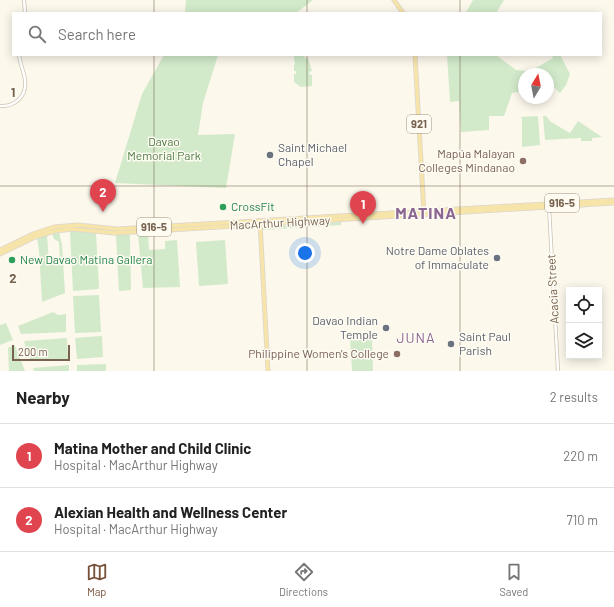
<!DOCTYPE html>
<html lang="en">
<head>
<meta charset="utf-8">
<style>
  body { margin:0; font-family:Barlow,sans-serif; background:#f2f2f2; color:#222 }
  .controls { position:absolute; right:12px; bottom:12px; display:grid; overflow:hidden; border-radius:0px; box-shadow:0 2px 10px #0003 }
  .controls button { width:36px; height:36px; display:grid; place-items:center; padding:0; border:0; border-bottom:1px solid #e0e0e0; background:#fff; color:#222; font:20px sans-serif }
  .compass { position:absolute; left:518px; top:68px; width:36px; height:36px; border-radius:50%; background:#fff; box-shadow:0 2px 10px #0003; rotate:10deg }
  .scale { position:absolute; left:12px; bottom:10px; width:58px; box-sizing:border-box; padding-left:4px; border:2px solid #77634f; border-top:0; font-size:11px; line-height:14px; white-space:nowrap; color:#77634f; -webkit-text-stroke:3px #fefbf2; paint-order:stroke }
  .you { position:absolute; left:305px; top:253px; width:14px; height:14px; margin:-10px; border:3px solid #fff; border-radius:50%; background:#1a73e8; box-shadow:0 0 0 6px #1a73e833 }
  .badge { display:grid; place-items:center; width:26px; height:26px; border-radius:50%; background:#77503a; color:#fff; font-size:13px; font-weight:700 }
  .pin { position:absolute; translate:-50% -33px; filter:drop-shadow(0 1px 2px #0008) }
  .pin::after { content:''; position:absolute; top:21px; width:14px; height:12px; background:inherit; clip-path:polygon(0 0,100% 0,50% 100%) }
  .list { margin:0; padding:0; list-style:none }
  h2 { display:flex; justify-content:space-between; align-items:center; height:52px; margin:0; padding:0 16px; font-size:17px }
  h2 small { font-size:13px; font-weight:400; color:#767676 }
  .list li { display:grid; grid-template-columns:26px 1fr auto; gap:12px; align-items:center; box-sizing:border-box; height:64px; padding:0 16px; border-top:1px solid #e0e0e0 }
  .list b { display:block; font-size:15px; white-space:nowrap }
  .list p { margin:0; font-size:13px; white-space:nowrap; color:#767676 }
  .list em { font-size:13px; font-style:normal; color:#767676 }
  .icon { flex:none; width:22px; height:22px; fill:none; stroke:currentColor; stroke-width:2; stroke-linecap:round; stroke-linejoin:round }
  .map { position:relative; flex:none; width:614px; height:371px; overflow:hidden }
  .search { position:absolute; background:#fff; box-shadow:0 2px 10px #0003; left:12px; right:12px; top:12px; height:44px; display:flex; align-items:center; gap:10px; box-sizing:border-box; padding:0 14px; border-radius:0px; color:#767676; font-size:15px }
  .sheet { height:180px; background:#fff }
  nav { display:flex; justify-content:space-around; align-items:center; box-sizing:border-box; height:56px; border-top:1px solid #e0e0e0; background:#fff; font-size:11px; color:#767676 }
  nav a { display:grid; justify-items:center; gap:2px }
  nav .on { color:#77503a }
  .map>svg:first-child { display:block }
  .green { fill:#d2eaca }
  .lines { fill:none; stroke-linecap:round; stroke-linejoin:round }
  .minor-casing { stroke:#cec2b1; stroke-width:4 }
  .major-casing { stroke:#dcd6d1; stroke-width:5 }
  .minor { stroke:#fff; stroke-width:2.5 }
  .major { stroke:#f7e4a8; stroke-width:3.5 }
  .grid { fill:none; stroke:#77634f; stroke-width:1; stroke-opacity:0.55 }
  .worship-dot { fill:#6b7280; stroke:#fefbf2; stroke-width:1.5 }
  .education-dot { fill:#8d6e63; stroke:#fefbf2; stroke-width:1.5 }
  .leisure-dot { fill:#2e9e5b; stroke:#fefbf2; stroke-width:1.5 }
  .labels { text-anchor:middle; stroke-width:3; stroke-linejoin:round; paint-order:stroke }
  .shield { fill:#fefbf2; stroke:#a09180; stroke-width:1 }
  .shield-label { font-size:11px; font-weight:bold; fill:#77634f }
  .park-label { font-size:12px; fill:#4f7c47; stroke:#fefbf2 }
  .worship-label { font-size:12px; fill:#5b616d; stroke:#fefbf2; text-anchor:start }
  .education-label { font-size:12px; fill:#785e54; stroke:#fefbf2; text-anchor:end }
  .leisure-label { font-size:12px; fill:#27864d; stroke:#fefbf2; text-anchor:start }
  .street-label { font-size:12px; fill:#77634f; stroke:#fefbf2 }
  .quarter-label { font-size:14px; letter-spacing:1px; fill:#8a6692; stroke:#fefbf2 }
  .district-label { font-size:16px; font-weight:bold; letter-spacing:1px; fill:#8a6692; stroke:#fefbf2 }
  .grid-label { font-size:13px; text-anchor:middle; font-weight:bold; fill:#77634f; stroke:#fefbf2; stroke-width:3; stroke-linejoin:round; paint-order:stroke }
</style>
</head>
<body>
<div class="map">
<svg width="614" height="371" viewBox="0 0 614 371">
  <rect width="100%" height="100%" fill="#fcf8ec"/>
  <path class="green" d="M186,0H313L296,13H185Z
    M473,0H504L496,13H468L466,12Z
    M164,55H218L203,103L198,135L235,134L226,188L115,183L142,94Z
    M294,55H306L304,56L306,59L308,58L312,71L309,72L310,75H312V86L301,87L294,82V74H296V71H294V65L295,64V62L294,61Z
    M447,55H496L516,70L527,71L532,70L553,58L552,55H560L570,74L566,85L560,93L554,87L548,85V74H524V91L512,93L504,116H489V130L461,132L459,101L450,102Z
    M538,116L540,145L522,147V118L520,117Z
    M543,116H546L551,122L570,133L578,121L602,137L592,138V141H581V138L545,140Z
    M341,222V225L262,230V227Z
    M70,231L96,233L99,287L98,289L73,291Z
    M59,232L62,245L65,293L42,302L39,251L37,238L47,235L49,263L60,262L59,242L54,239L52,233Z
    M138,234H148L149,250L165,249V241L177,240L180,287L143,288Z
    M116,235H130L131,290L119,291Z
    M225,240L228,284L199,286L196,242Z
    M99,295L101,332L75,333L73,296Z
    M53,312L58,315L66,314V332L21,334L18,326Z
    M6,323L13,340L0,345V325Z
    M102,336L103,357L77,359L75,338Z
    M372,336L373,371H352L350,337Z
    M67,338L68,359L31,361L24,342L25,341Z
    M14,345L15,346L25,371H9L8,348Z
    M106,364V371H77V365Z
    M69,365V371H34L33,368Z"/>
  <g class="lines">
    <g class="minor-casing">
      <path id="minor" d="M24,0L25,13
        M0,106C15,107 27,96 25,80C24,72 20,64 19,55
        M549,207L558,371"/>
    </g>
    <g class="major-casing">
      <path id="major" d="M394,0L403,13
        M415,55L424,214
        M260,222L268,371
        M0,250L33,234L54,227L78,225L117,229L614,200
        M0,254L35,237L55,231L73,229L114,233L136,232L614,203"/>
    </g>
    <use href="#minor" class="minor"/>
    <use href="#major" class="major"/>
  </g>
  <path class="grid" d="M154,0V13M307,0V13M460,0V13M154,55V371M307,55V371M460,55V371M0,186H614"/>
  <g class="worship-dot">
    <circle cx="270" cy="155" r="4"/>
    <circle cx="497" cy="258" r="4"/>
    <circle cx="386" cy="328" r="4"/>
    <circle cx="451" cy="344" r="4"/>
  </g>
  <g class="education-dot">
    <circle cx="523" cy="161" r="4"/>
    <circle cx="397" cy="354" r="4"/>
  </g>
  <g class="leisure-dot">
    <circle cx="223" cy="207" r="4"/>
    <circle cx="12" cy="260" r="4"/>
  </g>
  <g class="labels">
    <g class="shield">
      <rect x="407" y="115" width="24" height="18" rx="3"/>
      <rect x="545" y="194" width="34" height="18" rx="3"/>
      <rect x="137" y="218" width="34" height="18" rx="3"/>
    </g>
    <g class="shield-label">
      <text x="419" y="128">921</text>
      <text x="562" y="207">916-5</text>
      <text x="154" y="231">916-5</text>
    </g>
    <g class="park-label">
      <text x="164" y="146">Davao<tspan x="164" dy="14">Memorial Park</tspan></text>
    </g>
    <g class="worship-label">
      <text x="278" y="152">Saint Michael<tspan x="278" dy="14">Chapel</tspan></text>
      <text x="489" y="255" text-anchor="end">Notre Dame Oblates<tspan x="489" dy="14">of Immaculate</tspan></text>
      <text x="378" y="325" text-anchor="end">Davao Indian<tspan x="378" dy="14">Temple</tspan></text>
      <text x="459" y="341">Saint Paul<tspan x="459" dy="14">Parish</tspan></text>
    </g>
    <g class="education-label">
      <text x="515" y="158">Mapúa Malayan<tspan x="515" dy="14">Colleges Mindanao</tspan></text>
      <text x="389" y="358">Philippine Women's College</text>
    </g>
    <g class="leisure-label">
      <text x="231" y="211">CrossFit</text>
      <text x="20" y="264">New Davao Matina Gallera</text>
    </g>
    <g class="street-label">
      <text transform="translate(280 223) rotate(-3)" y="4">MacArthur Highway</text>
      <text transform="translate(553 289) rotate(-93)" y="4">Acacia Street</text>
    </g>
    <g class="quarter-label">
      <text x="416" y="343">JUNA</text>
    </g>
    <g class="district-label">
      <text x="426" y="219">MATINA</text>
    </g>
  </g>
  <g class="grid-label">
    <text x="13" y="97">1</text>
    <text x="13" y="283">2</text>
  </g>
</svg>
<div class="controls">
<button><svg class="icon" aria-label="locate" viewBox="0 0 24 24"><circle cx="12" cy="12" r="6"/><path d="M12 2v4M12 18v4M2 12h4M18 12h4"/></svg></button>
<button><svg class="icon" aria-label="layers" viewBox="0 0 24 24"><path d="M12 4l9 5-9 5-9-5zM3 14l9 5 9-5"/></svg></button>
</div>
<svg class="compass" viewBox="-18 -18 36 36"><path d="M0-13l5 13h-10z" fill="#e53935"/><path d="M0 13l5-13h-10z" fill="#767676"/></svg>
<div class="scale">200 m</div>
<div class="you"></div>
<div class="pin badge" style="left:363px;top:224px;background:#e0444e">1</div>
<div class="pin badge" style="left:103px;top:212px;background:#e0444e">2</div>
<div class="search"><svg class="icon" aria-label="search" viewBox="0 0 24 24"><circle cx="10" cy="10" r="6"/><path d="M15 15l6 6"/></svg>Search here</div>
</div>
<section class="sheet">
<h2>Nearby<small>2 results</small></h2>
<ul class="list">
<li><span class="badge" style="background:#e0444e">1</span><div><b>Matina Mother and Child Clinic</b><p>Hospital · MacArthur Highway</p></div><em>220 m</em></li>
<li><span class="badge" style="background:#e0444e">2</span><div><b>Alexian Health and Wellness Center</b><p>Hospital · MacArthur Highway</p></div><em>710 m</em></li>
</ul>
</section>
<nav>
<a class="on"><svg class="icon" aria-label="map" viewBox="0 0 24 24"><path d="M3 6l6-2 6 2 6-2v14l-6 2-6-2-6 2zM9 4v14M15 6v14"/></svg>Map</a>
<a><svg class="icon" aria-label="directions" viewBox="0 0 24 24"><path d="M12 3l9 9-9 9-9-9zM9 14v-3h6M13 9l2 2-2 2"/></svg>Directions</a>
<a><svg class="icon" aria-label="saved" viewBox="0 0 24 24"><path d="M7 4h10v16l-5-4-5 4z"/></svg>Saved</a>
</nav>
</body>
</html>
